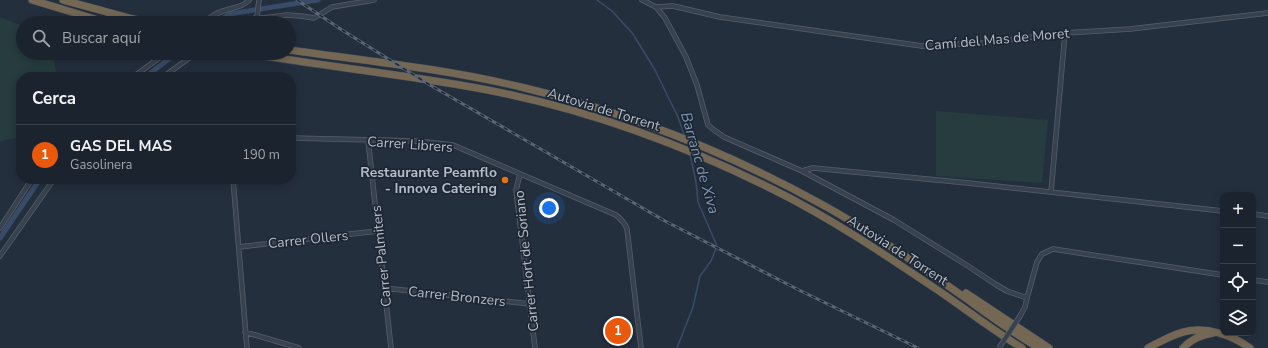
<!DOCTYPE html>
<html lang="es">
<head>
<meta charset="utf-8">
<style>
  body { margin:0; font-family:"Nunito Sans",sans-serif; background:#282f3a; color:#f1f3f6 }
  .controls { position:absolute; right:12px; bottom:12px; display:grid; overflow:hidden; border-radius:8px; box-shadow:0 2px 10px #0003 }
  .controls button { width:36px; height:36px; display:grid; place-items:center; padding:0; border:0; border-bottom:1px solid #39404a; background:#1b232e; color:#f1f3f6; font:20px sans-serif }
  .you { position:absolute; left:549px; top:208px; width:14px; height:14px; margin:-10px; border:3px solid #fff; border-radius:50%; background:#1a73e8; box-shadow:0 0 0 6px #1a73e833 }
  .badge { display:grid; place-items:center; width:26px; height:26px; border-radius:50%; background:#ea580c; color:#fff; font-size:13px; font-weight:700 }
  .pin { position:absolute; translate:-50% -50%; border:2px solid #fff; box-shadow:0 1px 4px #0006 }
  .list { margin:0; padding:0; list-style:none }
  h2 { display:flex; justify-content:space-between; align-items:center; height:52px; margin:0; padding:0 16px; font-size:17px }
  h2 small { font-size:13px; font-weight:400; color:#a0a4aa }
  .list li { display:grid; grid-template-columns:26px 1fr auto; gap:12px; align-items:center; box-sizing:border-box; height:60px; padding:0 16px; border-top:1px solid #39404a }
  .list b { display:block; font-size:15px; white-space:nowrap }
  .list p { margin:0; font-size:13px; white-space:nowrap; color:#a0a4aa }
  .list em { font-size:13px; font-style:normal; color:#a0a4aa }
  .icon { flex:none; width:22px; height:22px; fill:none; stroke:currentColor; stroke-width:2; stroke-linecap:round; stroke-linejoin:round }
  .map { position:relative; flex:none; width:1268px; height:348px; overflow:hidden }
  .search { position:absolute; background:#1b232e; box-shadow:0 2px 10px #0003; left:16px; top:16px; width:280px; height:44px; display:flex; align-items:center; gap:10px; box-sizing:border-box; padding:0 14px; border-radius:22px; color:#a0a4aa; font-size:15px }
  .panel { position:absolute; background:#1b232e; box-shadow:0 2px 10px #0003; left:16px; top:72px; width:280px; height:112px; border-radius:16px }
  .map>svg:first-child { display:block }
  .green { fill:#263c3f }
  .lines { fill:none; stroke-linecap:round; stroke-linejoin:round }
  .stream { stroke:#394c67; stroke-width:1.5 }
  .canal { stroke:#394c67; stroke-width:5 }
  .minor-casing { stroke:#565f6c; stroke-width:5.5 }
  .motorway-casing { stroke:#434c59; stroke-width:8 }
  .minor { stroke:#38414e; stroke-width:4 }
  .motorway { stroke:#746855; stroke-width:7 }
  .rail-casing { stroke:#5a6575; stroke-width:3 }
  .rail { stroke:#1d2633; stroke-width:1.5; stroke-dasharray:4.5; stroke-linecap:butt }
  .minor-bridge-casing { stroke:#565f6c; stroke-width:5.5; stroke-linecap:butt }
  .minor-bridge { stroke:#38414e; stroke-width:4 }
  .food-dot { fill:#e8710a; stroke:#1d2633; stroke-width:1.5 }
  .labels { text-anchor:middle; stroke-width:3.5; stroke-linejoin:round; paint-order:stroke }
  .street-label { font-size:14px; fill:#b4bcc9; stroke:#1d2633 }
  .poi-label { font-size:14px; font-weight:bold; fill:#b4bcc9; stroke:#1d2633; text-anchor:end }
  .water-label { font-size:15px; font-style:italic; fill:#7c92b1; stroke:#1d2633 }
</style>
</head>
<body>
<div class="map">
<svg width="1268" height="348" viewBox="0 0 1268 348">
  <rect width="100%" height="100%" fill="#242f3e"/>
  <path class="green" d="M0,17L23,26V53H53L57,77H21V137L4,140L0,142Z
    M936,111L1048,120L1042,183L936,176Z"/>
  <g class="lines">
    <path class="stream" d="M597,0L612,11L633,34L655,70L678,117L685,137
      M677,348L693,307L700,276L711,261L717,246L698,202L696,182L690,154"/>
    <path class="canal" d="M217,23L229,14L318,0
      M145,77L177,53
      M0,238L40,179"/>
    <g class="minor-casing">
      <path id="minor" d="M642,0L656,7L665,18L686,57L697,85L708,125L714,130L724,137L802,171L894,220L968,266L995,284L1007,291L1027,298L1037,262L1042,254L1053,249L1223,275
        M656,7L673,6L720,17L922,46L982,43L1065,33L1130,29L1268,13
        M257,17L259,0
        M204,23C209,18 216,13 223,11C233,7 242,8 249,0
        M243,23L257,17L263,18L287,15L301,16L314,18L332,7L374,0
        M133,77L166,53
        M163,77L196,53
        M291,138L417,141L453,145L616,215C621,219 625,223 627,229L641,348
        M368,140L391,348
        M802,171L813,168L968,183L1223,211
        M520,174L516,190L535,348
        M233,179L247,348
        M1051,192L1065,33
        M1253,214L1268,216
        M0,228L32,179
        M239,247L377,231
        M0,256L54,179
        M1253,280L1268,282
        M384,288L530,304
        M1020,316L1025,307L1027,298
        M245,332L299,348"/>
    </g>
    <g class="motorway-casing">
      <path id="motorway" d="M32,0L108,23
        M63,0L129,18L150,23
        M289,50C368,61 447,69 525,88C629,113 729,153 823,205C872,232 918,265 964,297C989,315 1013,333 1039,348
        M246,53C317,65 389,73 460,85C569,103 674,140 772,189C831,218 887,256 942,293C968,311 994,331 1022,348
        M966,293L1049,348
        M1148,348C1174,334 1190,325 1219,333C1231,336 1240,341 1250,348
        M1183,348C1191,339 1201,335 1213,333"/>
    </g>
    <use href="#minor" class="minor"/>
    <use href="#motorway" class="motorway"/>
    <g class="rail-casing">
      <path id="rail" d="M297,0L342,30L430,85L665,221L799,290L918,348"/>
    </g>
    <use href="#rail" class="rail"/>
    <g class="minor-bridge-casing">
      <path id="minor-bridge" d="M999,348L1020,316"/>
    </g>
    <use href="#minor-bridge" class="minor-bridge"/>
  </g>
  <circle class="food-dot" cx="505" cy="180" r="4"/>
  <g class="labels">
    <g class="street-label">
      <text transform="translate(997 39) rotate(-5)" y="5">Camí del Mas de Moret</text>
      <text transform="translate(604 109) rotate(17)" y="5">Autovia de Torrent</text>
      <text transform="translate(410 144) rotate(4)" y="5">Carrer Librers</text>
      <text transform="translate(308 239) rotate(-6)" y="5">Carrer Ollers</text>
      <text transform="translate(898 250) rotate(33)" y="5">Autovia de Torrent</text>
      <text transform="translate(381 256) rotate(-96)" y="5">Carrer Palmiters</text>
      <text transform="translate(526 261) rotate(-96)" y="5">Carrer Hort de Soriano</text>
      <text transform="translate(457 296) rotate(6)" y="5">Carrer Bronzers</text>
    </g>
    <g class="poi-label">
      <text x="497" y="177">Restaurante Peamflo<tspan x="497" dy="16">- Innova Catering</tspan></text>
    </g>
    <g class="water-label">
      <text transform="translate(700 163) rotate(74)" y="5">Barranc de Xiva</text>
    </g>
  </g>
</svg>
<div class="controls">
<button>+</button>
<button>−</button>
<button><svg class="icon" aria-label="locate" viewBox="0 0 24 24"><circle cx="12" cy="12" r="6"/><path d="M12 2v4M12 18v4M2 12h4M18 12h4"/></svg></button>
<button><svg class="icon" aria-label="layers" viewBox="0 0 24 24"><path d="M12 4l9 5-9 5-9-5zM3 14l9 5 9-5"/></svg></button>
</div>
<div class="you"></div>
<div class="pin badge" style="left:618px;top:331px">1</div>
<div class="search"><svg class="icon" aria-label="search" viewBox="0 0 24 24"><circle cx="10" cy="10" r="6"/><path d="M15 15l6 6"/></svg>Buscar aquí</div>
<section class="panel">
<h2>Cerca<small></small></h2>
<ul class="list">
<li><span class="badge">1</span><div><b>GAS DEL MAS</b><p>Gasolinera</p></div><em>190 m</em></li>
</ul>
</section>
</div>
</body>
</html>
